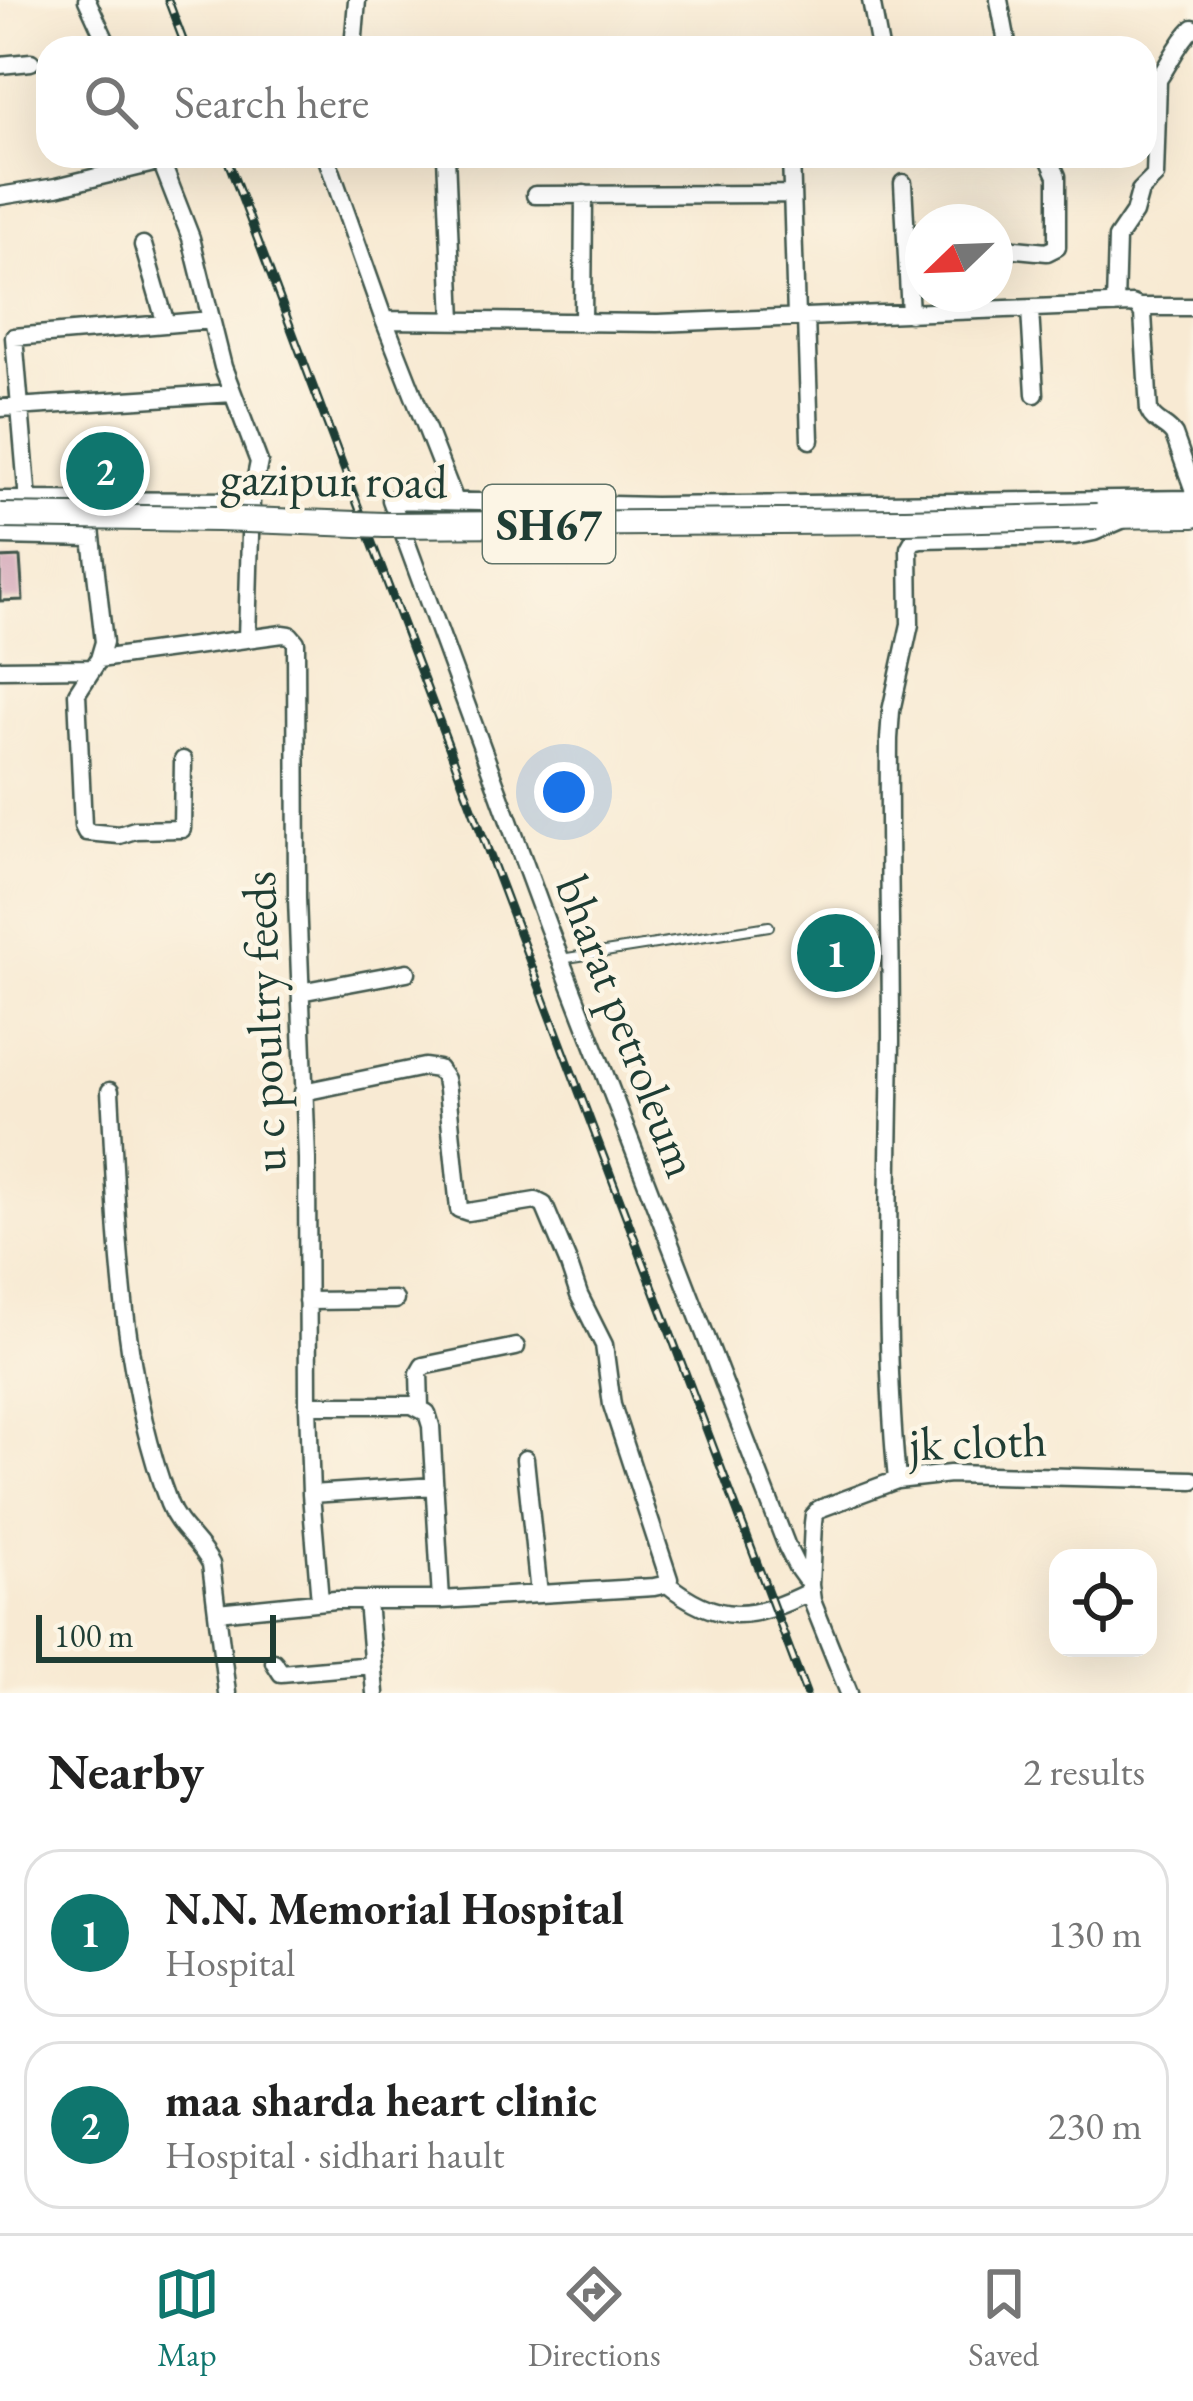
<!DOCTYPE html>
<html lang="en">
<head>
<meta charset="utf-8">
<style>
  body { margin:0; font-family:"EB Garamond",serif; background:#f2f2f2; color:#222 }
  .controls { position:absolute; right:36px; bottom:36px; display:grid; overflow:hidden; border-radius:24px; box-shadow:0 12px 48px #0002 }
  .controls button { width:108px; height:108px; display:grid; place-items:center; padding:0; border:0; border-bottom:3px solid #e0e0e0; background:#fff; color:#222; font:60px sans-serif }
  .compass { position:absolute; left:905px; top:204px; width:108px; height:108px; border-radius:50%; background:#fff; box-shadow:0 12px 48px #0002; rotate:247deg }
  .scale { position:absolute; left:36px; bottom:30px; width:240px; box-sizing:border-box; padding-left:12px; border:6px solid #1f3d34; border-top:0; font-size:33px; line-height:42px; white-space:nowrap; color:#1f3d34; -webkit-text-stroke:9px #fcf5e5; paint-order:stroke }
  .you { position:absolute; left:564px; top:792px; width:42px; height:42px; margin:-30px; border:9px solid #fff; border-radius:50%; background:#1a73e8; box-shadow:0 0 0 18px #1a73e833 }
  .badge { display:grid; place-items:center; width:78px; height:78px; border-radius:50%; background:#0f766e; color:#fff; font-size:39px; font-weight:700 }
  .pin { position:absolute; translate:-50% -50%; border:6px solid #fff; box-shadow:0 3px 12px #0006 }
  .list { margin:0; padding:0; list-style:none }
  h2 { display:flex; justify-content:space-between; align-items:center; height:156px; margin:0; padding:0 48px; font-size:51px }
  h2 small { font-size:39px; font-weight:400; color:#767676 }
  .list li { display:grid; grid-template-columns:78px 1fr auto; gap:36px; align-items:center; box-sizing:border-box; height:168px; margin:0 24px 24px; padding:0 24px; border:3px solid #e0e0e0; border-radius:36px }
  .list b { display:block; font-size:45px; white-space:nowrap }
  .list p { margin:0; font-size:39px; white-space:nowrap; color:#767676 }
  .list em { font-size:39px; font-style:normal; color:#767676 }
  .icon { flex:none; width:66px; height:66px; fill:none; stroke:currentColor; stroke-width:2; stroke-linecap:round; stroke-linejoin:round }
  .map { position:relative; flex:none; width:1193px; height:1693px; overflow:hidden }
  .search { position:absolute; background:#fff; box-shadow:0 12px 48px #0002; left:36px; right:36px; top:36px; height:132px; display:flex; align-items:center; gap:30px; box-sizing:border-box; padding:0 42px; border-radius:36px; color:#767676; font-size:45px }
  .sheet { height:540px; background:#fff }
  nav { display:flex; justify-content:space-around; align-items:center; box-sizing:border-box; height:168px; border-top:3px solid #e0e0e0; background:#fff; font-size:33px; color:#767676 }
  nav a { display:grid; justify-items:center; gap:6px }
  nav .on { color:#0f766e }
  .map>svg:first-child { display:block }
  .building { fill:#d0a1b6 }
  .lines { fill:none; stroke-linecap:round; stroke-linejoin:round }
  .service-casing { stroke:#40574c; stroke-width:12 }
  .minor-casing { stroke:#40574c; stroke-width:21 }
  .primary-casing { stroke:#40574c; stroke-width:28 }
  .service { stroke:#fff; stroke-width:8 }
  .minor { stroke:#fff; stroke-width:16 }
  .primary { stroke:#fff; stroke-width:24 }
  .rail-casing { stroke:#1f3d34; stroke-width:9 }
  .rail { stroke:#fcf5e5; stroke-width:4.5; stroke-dasharray:14; stroke-linecap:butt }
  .primary-bridge-casing { stroke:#40574c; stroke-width:28; stroke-linecap:butt }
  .primary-bridge { stroke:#fff; stroke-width:24 }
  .labels { text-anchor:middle; stroke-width:9; stroke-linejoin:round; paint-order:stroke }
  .shield { fill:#fcf5e5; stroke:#617469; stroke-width:3 }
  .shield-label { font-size:45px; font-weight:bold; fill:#1f3d34 }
  .street-label { font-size:48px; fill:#1f3d34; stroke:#fcf5e5 }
</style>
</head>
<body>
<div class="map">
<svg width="1193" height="1693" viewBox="0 0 1193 1693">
  <rect width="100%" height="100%" fill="#fcf5e5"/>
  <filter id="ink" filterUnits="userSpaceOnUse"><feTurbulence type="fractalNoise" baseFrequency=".00833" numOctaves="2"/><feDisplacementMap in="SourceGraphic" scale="24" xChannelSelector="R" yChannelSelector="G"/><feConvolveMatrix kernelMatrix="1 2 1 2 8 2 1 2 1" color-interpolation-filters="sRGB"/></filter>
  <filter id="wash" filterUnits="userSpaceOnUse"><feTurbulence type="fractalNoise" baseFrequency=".004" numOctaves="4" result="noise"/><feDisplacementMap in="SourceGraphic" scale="48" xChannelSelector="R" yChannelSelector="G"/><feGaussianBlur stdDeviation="2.7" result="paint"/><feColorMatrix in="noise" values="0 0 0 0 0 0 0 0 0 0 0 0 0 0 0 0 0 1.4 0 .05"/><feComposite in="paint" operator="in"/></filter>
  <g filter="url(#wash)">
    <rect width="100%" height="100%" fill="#f8ead3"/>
    <g id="blocks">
      <path class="building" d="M20,557L23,600L0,601V558Z
        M848,932L850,964L826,965L824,933Z"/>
    </g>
  </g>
  <g filter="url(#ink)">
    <use href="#blocks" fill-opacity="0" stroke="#40574c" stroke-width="3"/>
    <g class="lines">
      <g class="service-casing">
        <path id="service" d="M561,959L769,926"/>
      </g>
      <g class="minor-casing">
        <path id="minor" d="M87,0L109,48
          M871,0L880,48
          M999,0L1008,48
          M353,48L357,0
          M0,65L31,62
          M1145,94C1166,76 1173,47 1193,28
          M159,156L191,238L223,367L259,462L251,501L247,638
          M326,156L384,320L455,501
          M446,156L453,320
          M791,156L796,317
          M903,183L910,314
          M535,195L792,194
          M0,196L56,187L162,161
          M143,245L166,324
          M995,247L1047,252L1057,247V176L1048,156
          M1115,305L1117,238L1134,213L1140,191L1155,176L1158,81
          M1139,307H1193
          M1030,310L1035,394
          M806,317L810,440
          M384,320L658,323L1132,304L1139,307L1143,314L1149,411C1154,423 1167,424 1174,435L1193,488
          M583,323L584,194
          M0,408L233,393
          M0,500L251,501
          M28,501L14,337L211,320
          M88,502L104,642L99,659L77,693L83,826L86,832L119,835L135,830L182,829L183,760
          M0,536L92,538
          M99,659L283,634L290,635L296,642L297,898L307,1159L308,1405L311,1494L320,1601
          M0,669L91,668
          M300,992L407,972
          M110,1091C118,1230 119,1372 169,1504C178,1528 200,1541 211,1564L227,1693
          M307,1301L395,1300
          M308,1405H412L427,1413L431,1426L441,1600
          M420,1407L419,1373L423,1366L516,1347
          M525,1459L539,1594
          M897,1480C883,1334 889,1188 891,1041C891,941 888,840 889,739L891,711L910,624L909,548L913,541L921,539L1075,536L1094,532L1124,519
          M311,1494L435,1486
          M666,1583C718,1626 753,1620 811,1591
          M810,1585L797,1567L787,1547L548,927L391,500L655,506L1193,499
          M367,1601L375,1693
          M217,1612L335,1600H441L654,1587L663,1585L669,1579L612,1405L604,1345L579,1295L568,1262L544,1205L536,1201L468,1212L459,1209L447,1090L445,1079L438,1069L424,1067L303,1092
          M274,1662L281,1673L372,1665
          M849,1693L812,1601L810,1585L813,1523L814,1515L819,1509L897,1480L950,1474L1193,1480"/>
      </g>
      <g class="primary-casing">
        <path id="primary" d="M1097,516L1193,515"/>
      </g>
      <use href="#service" class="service"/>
      <use href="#minor" class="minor"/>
      <use href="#primary" class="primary"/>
      <g class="rail-casing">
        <path id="rail" d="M168,0L186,48
          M226,156L806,1693"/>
      </g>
      <use href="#rail" class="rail"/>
      <g class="primary-bridge-casing">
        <path id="primary-bridge" d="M0,516L217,519L384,525L905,521L1097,516"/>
      </g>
      <use href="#primary-bridge" class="primary-bridge"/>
    </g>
  </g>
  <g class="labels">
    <rect class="shield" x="483" y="485" width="132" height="78" rx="9"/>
    <g class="shield-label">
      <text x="549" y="540">SH67</text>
    </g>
    <g class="street-label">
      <text transform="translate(334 479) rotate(1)" y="17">gazipur road</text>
      <text transform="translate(263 1022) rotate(-92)" y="17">u c poultry feeds</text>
      <text transform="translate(628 1026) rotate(69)" y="17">bharat petroleum</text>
      <text transform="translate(978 1441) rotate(-2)" y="17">jk cloth</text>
    </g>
  </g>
</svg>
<div class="controls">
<button><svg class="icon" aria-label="locate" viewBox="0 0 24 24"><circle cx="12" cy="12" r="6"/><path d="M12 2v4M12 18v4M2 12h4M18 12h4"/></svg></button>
</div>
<svg class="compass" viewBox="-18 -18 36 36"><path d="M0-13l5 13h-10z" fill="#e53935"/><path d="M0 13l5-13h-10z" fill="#767676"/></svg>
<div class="scale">100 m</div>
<div class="you"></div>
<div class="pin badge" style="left:836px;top:953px">1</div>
<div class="pin badge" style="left:105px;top:471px">2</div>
<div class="search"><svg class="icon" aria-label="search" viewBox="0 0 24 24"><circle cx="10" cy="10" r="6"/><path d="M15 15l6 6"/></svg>Search here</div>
</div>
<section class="sheet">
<h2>Nearby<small>2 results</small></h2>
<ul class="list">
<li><span class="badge">1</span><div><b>N.N. Memorial Hospital</b><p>Hospital</p></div><em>130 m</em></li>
<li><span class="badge">2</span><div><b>maa sharda heart clinic</b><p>Hospital · sidhari hault</p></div><em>230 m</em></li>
</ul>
</section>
<nav>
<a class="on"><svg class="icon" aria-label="map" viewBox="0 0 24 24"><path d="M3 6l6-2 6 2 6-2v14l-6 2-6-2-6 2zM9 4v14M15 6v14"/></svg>Map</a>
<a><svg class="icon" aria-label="directions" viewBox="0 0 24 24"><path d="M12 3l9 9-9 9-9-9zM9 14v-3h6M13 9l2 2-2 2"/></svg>Directions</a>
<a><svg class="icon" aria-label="saved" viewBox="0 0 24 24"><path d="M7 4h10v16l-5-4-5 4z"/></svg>Saved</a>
</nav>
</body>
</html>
